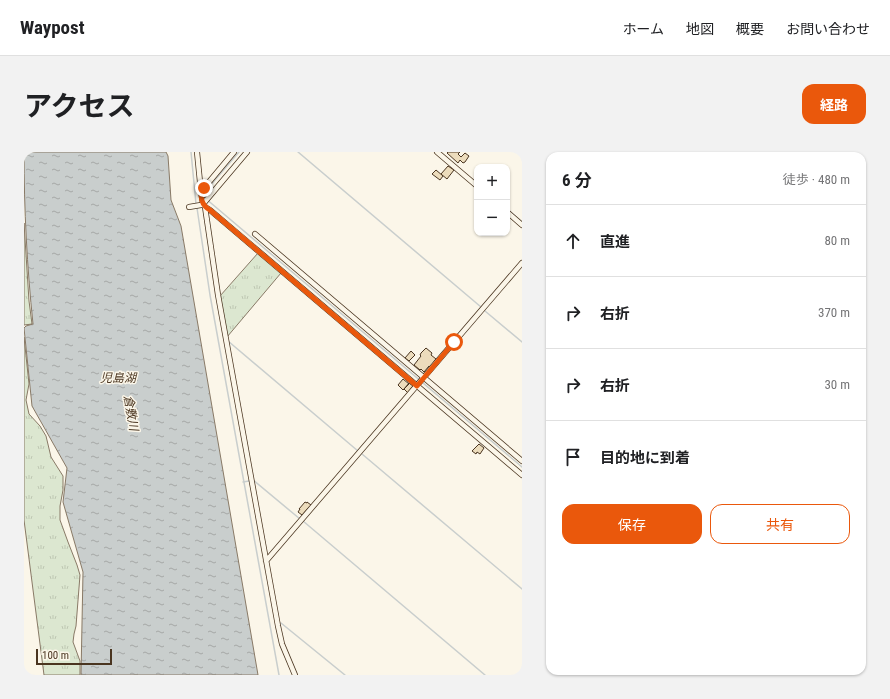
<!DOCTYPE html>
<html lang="ja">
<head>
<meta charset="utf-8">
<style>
  body { margin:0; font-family:"Roboto Condensed","Noto Sans JP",sans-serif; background:#f2f2f2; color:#202124 }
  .controls { position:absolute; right:12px; top:12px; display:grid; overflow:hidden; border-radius:8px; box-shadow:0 1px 3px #0004 }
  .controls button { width:36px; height:36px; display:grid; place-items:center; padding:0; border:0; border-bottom:1px solid #e0e0e0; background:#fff; color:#202124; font:20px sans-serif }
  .scale { position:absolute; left:12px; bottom:10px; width:76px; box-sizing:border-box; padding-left:4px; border:2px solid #4a3520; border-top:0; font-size:11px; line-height:14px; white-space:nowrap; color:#4a3520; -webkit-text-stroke:3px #fbf6e9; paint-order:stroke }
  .stop { position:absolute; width:12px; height:12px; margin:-9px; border:3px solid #ea580c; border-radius:50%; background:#fff }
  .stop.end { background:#ea580c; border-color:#fff; box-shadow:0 1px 4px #0008 }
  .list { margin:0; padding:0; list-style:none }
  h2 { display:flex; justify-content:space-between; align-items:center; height:52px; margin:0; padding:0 16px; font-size:17px }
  h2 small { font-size:13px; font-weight:400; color:#757577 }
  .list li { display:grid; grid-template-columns:26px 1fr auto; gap:12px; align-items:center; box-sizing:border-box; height:72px; padding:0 16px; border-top:1px solid #e0e0e0 }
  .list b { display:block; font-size:15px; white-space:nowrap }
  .list em { font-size:13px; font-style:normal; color:#757577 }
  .actions { display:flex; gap:8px; padding:12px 16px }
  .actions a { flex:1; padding:9px 0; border:1px solid #ea580c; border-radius:12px; text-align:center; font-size:14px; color:#ea580c }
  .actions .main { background:#ea580c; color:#fff }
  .icon { flex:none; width:22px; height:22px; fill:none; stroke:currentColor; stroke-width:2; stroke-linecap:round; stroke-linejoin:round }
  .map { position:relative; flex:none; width:498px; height:523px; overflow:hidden; border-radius:12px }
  header { display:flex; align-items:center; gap:24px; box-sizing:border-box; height:56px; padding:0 20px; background:#fff; border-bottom:1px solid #e0e0e0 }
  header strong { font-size:19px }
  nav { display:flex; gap:22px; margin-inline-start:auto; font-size:14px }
  .intro { display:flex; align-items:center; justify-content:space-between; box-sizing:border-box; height:96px; padding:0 24px }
  h1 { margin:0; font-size:28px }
  .button { padding:10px 18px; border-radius:12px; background:#ea580c; color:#fff; font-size:14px; font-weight:700 }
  main { display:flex; gap:24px; padding:0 24px }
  aside { flex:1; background:#fff; border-radius:12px; box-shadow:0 1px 3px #0004 }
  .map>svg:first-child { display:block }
  .grass { fill:url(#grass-tufts); stroke:#887966 }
  .water { fill:url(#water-ripples); stroke:#887966 }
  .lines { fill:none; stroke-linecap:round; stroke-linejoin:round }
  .stream { stroke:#c9cecd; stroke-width:1.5 }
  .building { fill:#ecdcbc; stroke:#4a3520 }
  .minor-casing { stroke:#4a3520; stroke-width:6 }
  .minor { stroke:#fbf6e9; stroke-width:4.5 }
  .route { stroke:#ea580c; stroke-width:5 }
  .labels { text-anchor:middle; stroke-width:3; stroke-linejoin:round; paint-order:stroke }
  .water-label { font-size:12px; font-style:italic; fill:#4a3520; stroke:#fbf6e9 }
</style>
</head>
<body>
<header>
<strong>Waypost</strong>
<nav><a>ホーム</a><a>地図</a><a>概要</a><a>お問い合わせ</a></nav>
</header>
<div class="intro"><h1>アクセス</h1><a class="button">経路</a></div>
<main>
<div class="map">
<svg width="498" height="523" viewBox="0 0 498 523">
  <defs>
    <pattern id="grass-tufts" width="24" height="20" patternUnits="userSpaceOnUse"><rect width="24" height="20" fill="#dce7d0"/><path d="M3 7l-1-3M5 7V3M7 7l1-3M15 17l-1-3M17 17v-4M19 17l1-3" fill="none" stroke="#bec7b2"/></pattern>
    <pattern id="water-ripples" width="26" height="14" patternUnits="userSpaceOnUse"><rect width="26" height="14" fill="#c9cecd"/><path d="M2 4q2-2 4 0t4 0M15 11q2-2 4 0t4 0" fill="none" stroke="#a5a8a6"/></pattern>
  </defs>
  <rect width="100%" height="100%" fill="#fbf6e9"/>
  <path class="grass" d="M0,71L5,149L8,172L0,173Z
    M234,101L257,121L203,185L196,144Z
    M0,185L5,232L2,248L5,262L16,274L22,284L27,305L39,324V338L36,354V368L44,390L53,413L56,423L52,474L50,482L49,490L56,509V523H20L0,368Z"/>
  <path class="water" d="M0,0H142L144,4L147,48L157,74L234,523H57L59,420L39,350L43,316L8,254L0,176L2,174L9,172C3,115 0,57 0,0Z"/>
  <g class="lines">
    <path class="stream" d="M167,0L172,52
      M215,0L180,41L181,46L498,315
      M274,0L457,155
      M173,56L186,143L255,523
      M483,57L498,70
      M461,159L498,190
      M204,189L334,299
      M338,302L498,437
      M229,328L276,367
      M219,330L225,329
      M279,369L461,523
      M257,471L321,523"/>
  </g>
  <path class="building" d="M424,0H436L434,2L437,5L441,1L445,4L441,10L439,11L436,8L434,11L423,1Z
    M424,14L430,18L423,27L417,22Z
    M412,18L419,24L416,28L408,22Z
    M402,196L408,201L407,203L412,207L406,215L405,214L400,220L397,217L396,218L390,213L397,204L396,203L397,201Z
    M387,199L391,203L385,209L381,206Z
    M379,227L385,232L379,238L374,233Z
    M385,231L389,234L384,241L380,237Z
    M455,292L460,296L456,302L453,300L452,302L448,299Z
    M281,350L283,351V350L287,353L278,363L274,360L276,357H275Z"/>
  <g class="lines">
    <g class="minor-casing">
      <path id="minor" d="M173,0L177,40L179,52L181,55L186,58L498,323
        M413,0L453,34
        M177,37L180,36L210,0
        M165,55L177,53L179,52L223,0
        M181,55L194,143L254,474L258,492L271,523
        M483,60L498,73
        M231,82L498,309
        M242,409L498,111"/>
    </g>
    <use href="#minor" class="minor"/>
  </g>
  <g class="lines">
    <path class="route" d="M180,36L177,37C177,46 177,53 186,58L393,234L430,190"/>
  </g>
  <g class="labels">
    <g class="water-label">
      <text x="94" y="230">児島湖</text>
      <text transform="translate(107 261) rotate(80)" y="4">倉敷川</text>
    </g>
  </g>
</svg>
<div class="controls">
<button>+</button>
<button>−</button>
</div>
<div class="scale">100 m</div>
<div class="stop" style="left:430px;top:190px"></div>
<div class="stop end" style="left:180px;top:36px"></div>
</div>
<aside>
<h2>6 分<small>徒歩 · 480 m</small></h2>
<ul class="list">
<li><svg class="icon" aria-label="ahead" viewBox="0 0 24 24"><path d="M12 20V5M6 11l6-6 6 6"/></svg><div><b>直進</b></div><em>80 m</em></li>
<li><svg class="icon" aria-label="right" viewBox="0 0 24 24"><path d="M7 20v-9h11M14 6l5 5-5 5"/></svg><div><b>右折</b></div><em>370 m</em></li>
<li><svg class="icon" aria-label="right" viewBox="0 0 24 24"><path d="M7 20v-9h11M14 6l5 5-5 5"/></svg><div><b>右折</b></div><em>30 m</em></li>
<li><svg class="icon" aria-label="arrive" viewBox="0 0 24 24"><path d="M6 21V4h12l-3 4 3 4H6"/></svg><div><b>目的地に到着</b></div></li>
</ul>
<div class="actions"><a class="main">保存</a><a>共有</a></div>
</aside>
</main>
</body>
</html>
